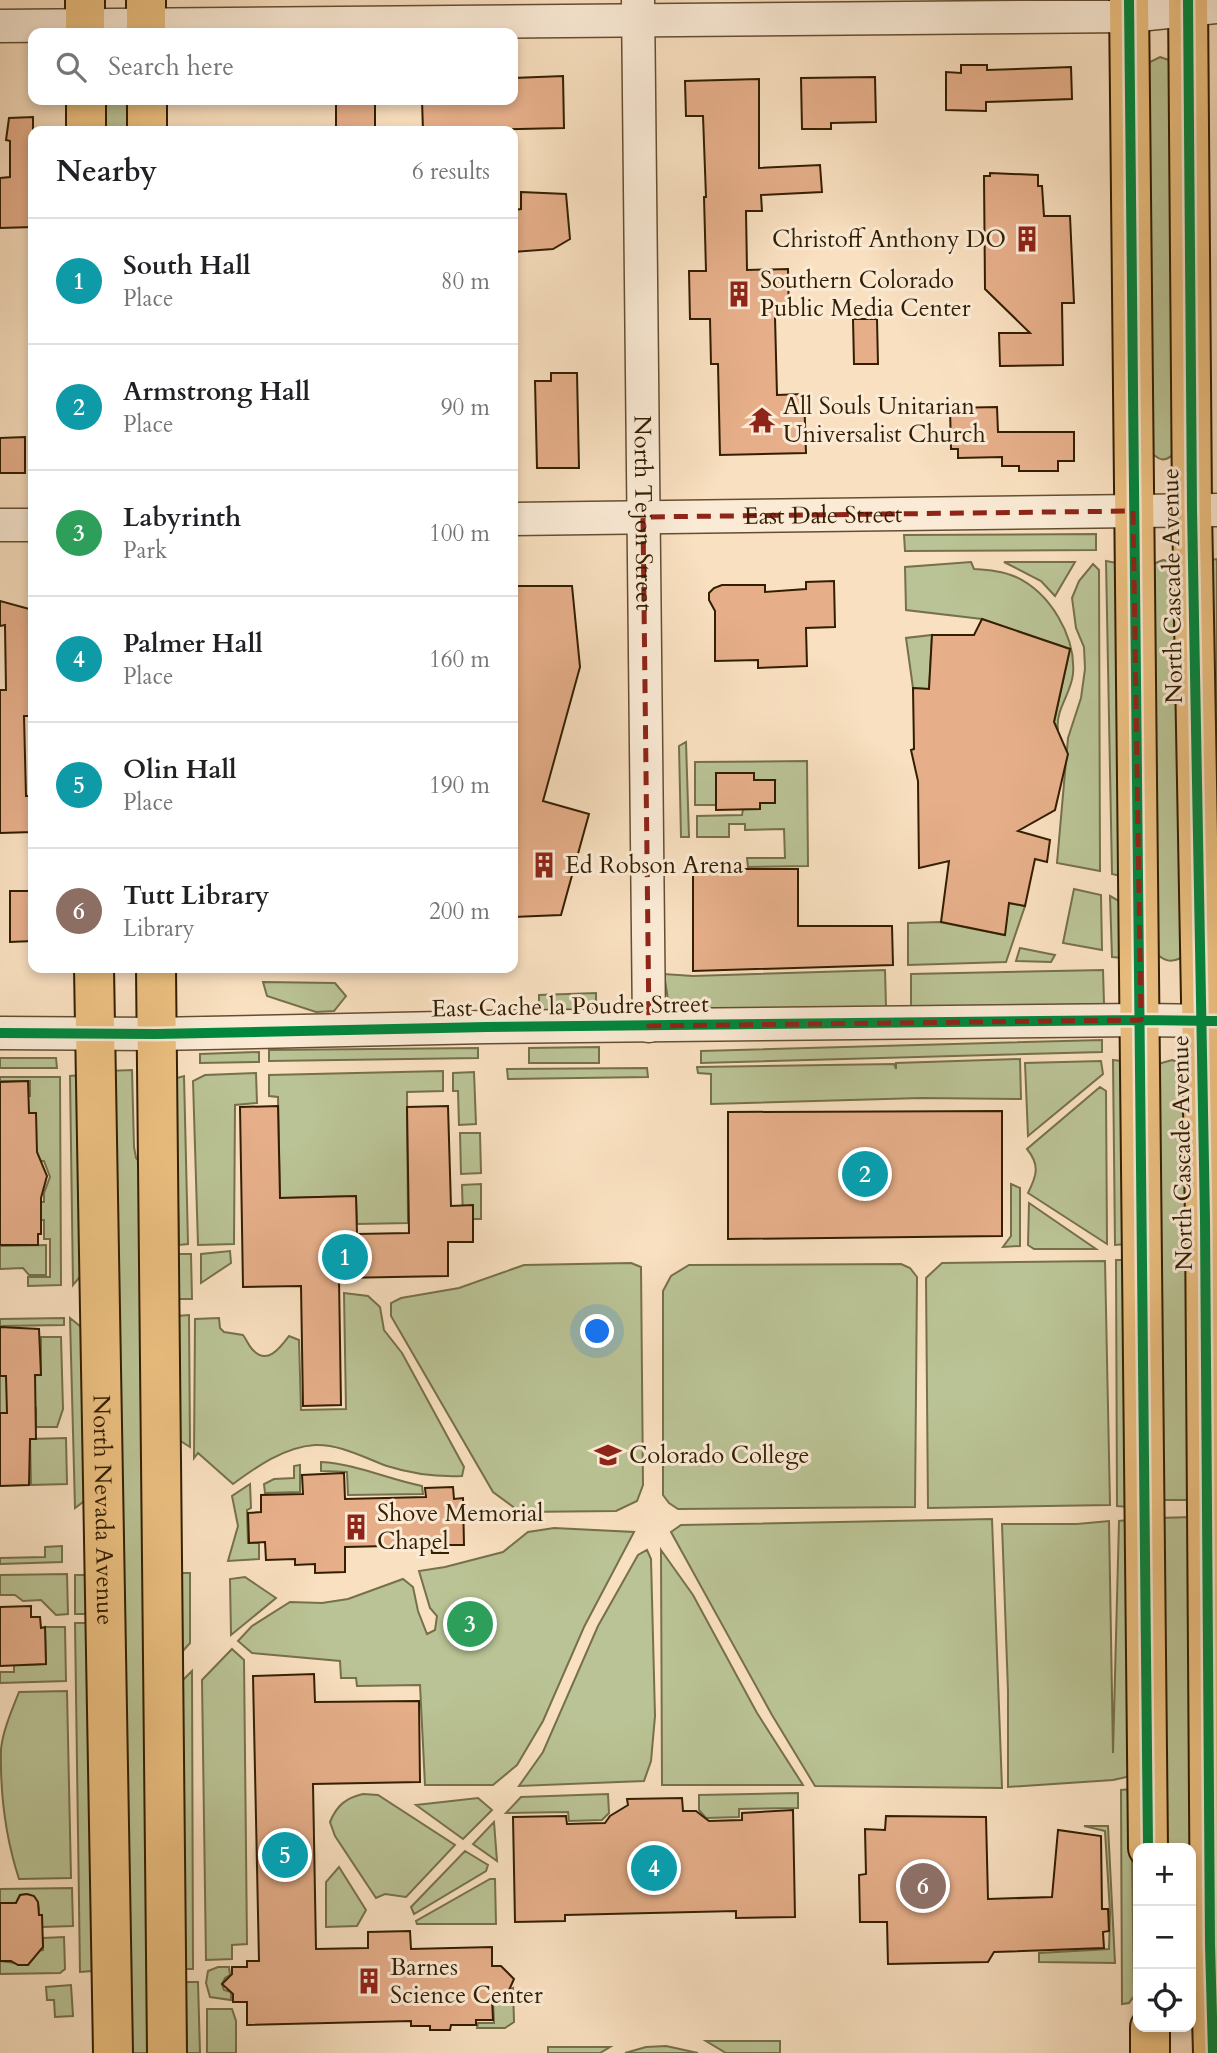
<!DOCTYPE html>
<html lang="en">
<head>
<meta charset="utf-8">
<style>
  body { margin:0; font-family:Cardo,serif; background:#f6f6f6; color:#202124 }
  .controls { position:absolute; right:21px; bottom:21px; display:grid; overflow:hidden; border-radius:14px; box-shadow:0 4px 10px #0003 }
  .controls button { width:63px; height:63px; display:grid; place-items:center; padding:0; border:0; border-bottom:2px solid #e0e0e0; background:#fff; color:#202124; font:35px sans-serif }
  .you { position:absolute; left:598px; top:1332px; width:24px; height:24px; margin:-18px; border:5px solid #fff; border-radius:50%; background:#1a73e8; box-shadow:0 0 0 10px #1a73e833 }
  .badge { display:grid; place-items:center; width:46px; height:46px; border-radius:50%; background:#0f766e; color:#fff; font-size:23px; font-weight:700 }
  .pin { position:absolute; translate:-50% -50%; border:4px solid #fff; box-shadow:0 2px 7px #0006 }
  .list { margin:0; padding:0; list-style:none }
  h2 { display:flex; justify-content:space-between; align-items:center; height:91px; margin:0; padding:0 28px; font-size:30px }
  h2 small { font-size:23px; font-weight:400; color:#757577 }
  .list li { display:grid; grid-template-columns:46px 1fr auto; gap:21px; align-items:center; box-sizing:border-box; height:126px; padding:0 28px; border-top:2px solid #e0e0e0 }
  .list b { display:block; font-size:26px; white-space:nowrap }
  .list p { margin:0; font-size:23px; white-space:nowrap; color:#757577 }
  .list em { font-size:23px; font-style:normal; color:#757577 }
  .icon { flex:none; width:38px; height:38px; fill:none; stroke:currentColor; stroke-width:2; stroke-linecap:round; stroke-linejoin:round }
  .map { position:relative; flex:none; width:1217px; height:2053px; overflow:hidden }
  .search { position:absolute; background:#fff; box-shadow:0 4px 10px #0003; left:28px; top:28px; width:490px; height:77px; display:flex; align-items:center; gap:18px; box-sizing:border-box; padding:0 24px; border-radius:14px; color:#757577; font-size:26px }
  .panel { position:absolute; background:#fff; box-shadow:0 4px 10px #0003; left:28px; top:126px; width:490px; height:847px; border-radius:14px }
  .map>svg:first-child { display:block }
  .green { fill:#bac395; stroke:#76704b; stroke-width:2 }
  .building { fill:#e6af8a; stroke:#331e01; stroke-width:2 }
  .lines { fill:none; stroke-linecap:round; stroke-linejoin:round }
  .minor-casing { stroke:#644e31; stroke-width:35 }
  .major-casing { stroke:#331e01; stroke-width:42 }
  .minor { stroke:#fbebd6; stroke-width:32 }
  .major { stroke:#ecc080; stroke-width:38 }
  .cycleway-casing { stroke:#fbebd6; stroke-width:15 }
  .cycleway { stroke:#00873e; stroke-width:10 }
  .marked { fill:none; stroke:#8f2418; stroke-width:5; stroke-dasharray:14 9; stroke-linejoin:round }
  .labels { text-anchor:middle; stroke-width:6; stroke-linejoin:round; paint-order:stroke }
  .poi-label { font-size:24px; fill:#331e01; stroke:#fbebd6; text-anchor:start }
  .street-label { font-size:24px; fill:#331e01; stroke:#fbebd6 }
</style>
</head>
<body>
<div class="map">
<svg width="1217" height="2053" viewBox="0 0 1217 2053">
  <rect width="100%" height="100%" fill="#f9e0c0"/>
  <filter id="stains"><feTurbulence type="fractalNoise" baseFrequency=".00286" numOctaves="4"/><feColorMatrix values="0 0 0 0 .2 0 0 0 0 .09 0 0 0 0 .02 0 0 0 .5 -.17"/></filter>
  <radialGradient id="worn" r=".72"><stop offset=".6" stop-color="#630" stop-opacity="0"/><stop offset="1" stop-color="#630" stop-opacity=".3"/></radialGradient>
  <path class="green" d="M1160,57L1169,60L1174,69L1179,448C1166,464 1159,463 1147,447L1143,73L1150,62Z
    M101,100H133V131H101Z
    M1096,534V550L905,551L904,535Z
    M1217,559V727H1215L1211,560Z
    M1163,560L1173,562L1179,573L1181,958C1172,962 1166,962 1158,955L1153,564Z
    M1106,561L1117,563L1121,876L1112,874Z
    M971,562L974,569C988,570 1003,571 1016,577C1050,593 1076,636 1073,674C1071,694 1055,710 1058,730L1054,722L1070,649L982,619L906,610L905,567Z
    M1004,562H1075L1055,596L1041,581Z
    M1093,564L1099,570L1100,871L1057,863L1068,738L1081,698L1085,669L1084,647L1076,628L1072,598L1079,581Z
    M932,635L929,689L913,688L906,638Z
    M686,742L689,837H681L679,746Z
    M807,761L808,866L748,867L747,858H785L784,829L745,830V824H729V837H697V816L742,815L743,809H760V803L775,780H754L753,773H716V805H695V762Z
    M1074,889L1101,895L1102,950L1063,943Z
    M1110,896L1121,902L1123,958L1112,957Z
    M1009,903L1025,906L1006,962L908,965V923L940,922L1004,935Z
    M1020,948L1055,955L1051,962L1016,961Z
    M885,970L886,1007L687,1009L668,1000L664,974L693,976Z
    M1103,970L1104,1004L911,1008V974Z
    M263,982L335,983L346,996L334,1011L316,1012L267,996Z
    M596,993V1011L539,1010V995Z
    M1102,1040V1052L701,1063V1051Z
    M599,1047V1063H529V1048Z
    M478,1048V1058L269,1061V1050Z
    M259,1052V1062L200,1063V1054Z
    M0,1058H56L57,1068H0Z
    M1020,1059L1021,1099L921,1098L711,1104V1074L698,1073L697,1067L894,1064L896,1069V1063Z
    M1113,1060L1121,1061L1126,1244L1115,1245Z
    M1172,1060L1183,1064L1191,1500H1158V1064Z
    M1101,1061L1103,1074L1028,1136L1025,1063Z
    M647,1068L648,1077L508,1079L507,1069Z
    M132,1070L134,1147L136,1158L145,1168L155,2053H123L108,1071Z
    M443,1071V1091L407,1092L408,1223L357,1224L356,1196L280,1198L278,1097L269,1096V1075Z
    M474,1072L476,1124L459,1125L458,1091H453V1073Z
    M256,1073L257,1103L235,1105L234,1244L198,1245L193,1081L205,1075Z
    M80,1075L84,1272L73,1285L70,1076Z
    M184,1076L188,1244L179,1245L175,1085L177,1078Z
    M0,1077H60L61,1285L28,1286V1277H50V1239H44V1220H39V1202H44V1193L50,1177L44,1161H36L29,1113L18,1096H30V1081H0Z
    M1100,1087L1106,1091L1107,1244L1028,1193C1037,1175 1040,1165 1027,1149Z
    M460,1133H480L481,1173L461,1174Z
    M481,1184V1219H463L462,1185Z
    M1011,1184L1020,1188V1246L1003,1247L1011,1236Z
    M1029,1203L1096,1249H1034L1028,1245Z
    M46,1245V1275H29L23,1268L0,1269V1246Z
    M230,1251L231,1263L201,1283V1254Z
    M177,1254H191L192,1299H179Z
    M1116,1260H1125L1128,1507L1117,1506Z
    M1105,1261L1110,1505L928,1508L926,1278L942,1263Z
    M631,1263L641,1267L643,1485L637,1501L616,1511L520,1512L493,1492L391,1316V1303L401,1298L459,1288L524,1265Z
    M901,1264L910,1268L917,1277L915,1507L678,1509L669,1503L663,1495V1291L671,1276L689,1265Z
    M344,1293L368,1296L380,1307L384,1330L402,1353L464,1467L462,1476C436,1477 412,1474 387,1466C365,1458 340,1444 315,1445C284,1447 256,1467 233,1484L198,1453L194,1458L195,1319L219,1318L220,1328L224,1332L243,1335C247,1340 248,1345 252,1349C267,1366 280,1348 289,1336L299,1340L301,1410L346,1409Z
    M189,1315L190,1447L179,1440L177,1316Z
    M64,1318V1325L0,1326V1319Z
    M70,1318L81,1327L87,1339V1499L75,1508Z
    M41,1337H61L63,1409L57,1427H36V1408L28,1407L7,1398V1413H0V1376L41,1375Z
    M66,1438L67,1484L31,1485L30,1439Z
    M321,1462C356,1464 387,1479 422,1486L423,1494L348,1495L347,1472L321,1471Z
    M300,1465V1492L265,1493L264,1484L274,1479L294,1478V1466Z
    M250,1484L251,1508L247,1510L248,1543H259V1559L228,1561L238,1526L232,1496Z
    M1193,1517L1198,2021H1191V1848H1161L1158,1518Z
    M992,1519L1002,1788L815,1786L772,1715L671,1532L681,1525Z
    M1128,1520L1131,1776L1113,1780L1008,1787V1691L1002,1524H1077L1109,1521L1113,1753L1119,1521Z
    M554,1528L634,1532L584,1627L543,1721L517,1765L493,1785H425L420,1685L357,1686L356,1678H341L340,1661L252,1653L238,1641L252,1626L290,1602L322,1603L348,1599L403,1579L413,1587L418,1611L427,1634L435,1630L437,1616L430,1608L419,1571L445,1567L503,1552L528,1532Z
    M62,1546V1562L0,1564V1558L45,1557V1547Z
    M647,1550L651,1559L655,1716L651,1761L644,1781L519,1786L543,1752L598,1626L638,1555Z
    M661,1550L693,1595L757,1713L803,1785H662Z
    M171,1573H190V1643L173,1662Z
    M67,1574L68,1614L56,1615L41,1600L23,1601L15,1595H0V1575Z
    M75,1575H87L86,1614H75Z
    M245,1577L276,1598L231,1635L230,1579Z
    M75,1623H89L92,1971L80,1972Z
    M45,1627H65L66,1681L0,1683V1672H14V1665L46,1664Z
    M232,1649L244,1660L247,1944L232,1945V1959L206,1960L202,1680Z
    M192,1671L193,1969H179L176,1687Z
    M67,1691L71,1878L19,1879C5,1836 0,1795 1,1749C3,1730 12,1710 19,1692Z
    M1131,1789L1134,1996L1129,2003L1122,2004L1121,1790Z
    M798,1793V1808L739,1809V1817L706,1818L699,1810V1795Z
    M363,1794L378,1795L455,1845L406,1897L385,1894L376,1898L335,1836L330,1822C337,1805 346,1798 363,1794Z
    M608,1794L609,1813L602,1820L569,1821L568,1812L506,1813L521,1797Z
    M478,1798L492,1810L463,1839L416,1805Z
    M494,1822L497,1861L473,1844Z
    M1084,1826H1108L1115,1963L1039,1962V1953L1109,1949L1110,1912L1105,1831Z
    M465,1851L488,1865L486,1871L414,1914L411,1907Z
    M339,1867L366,1910L357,1926L326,1927V1882Z
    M490,1879H495L496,1924H417L416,1921Z
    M72,1888L73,1926L42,1927L35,1916L39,1910C38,1898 32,1893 20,1895L16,1903H0V1889Z
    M64,1937L65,1969L60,1973L0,1974V1961L28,1965L33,1951L43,1950V1938Z
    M218,1967H229L230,1975L225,1978L222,1984L224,1990L231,1992V2000L210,1997L206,1983L208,1971Z
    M185,1982H198L200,2053H187Z
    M71,1985L73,2016L55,2017L54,2000H47L46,1987Z
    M513,1988L514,2022L505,2028H477L478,2023H494L493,2000H508V1990Z
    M207,2009H232L236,2021V2053H207Z
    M706,2041H780V2053H726Z
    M666,2046L698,2053H625L646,2047Z
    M548,2047H610L600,2053H548Z"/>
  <path class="building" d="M961,65H987V70L1071,67L1072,99L986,102V111L946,110V72L961,73Z
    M563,76L564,128L423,131L422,100H513V78Z
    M875,77L876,122L831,123V129H802L801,78Z
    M759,79V168L820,165L822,192L761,195L762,211H746L747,270L788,269L789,316L775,317L777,395L804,394L806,453L720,455L718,364H711L710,319H690L689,271H706L704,197H706L703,116H686L685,81Z
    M336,100H375V131H336Z
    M33,117V227L0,228V178L10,177V141L6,140L9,118Z
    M990,173L1038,175V186H1042L1044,216H1070L1074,303H1062L1063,365L1000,366L999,333H1030L985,289L984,176H990Z
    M521,192L566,194L570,239L553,249L513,252V210L521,209Z
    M853,319H877L878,364H854Z
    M551,373H577L579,468H537L535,381H551Z
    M997,407L998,432H1074V461H1058V471H1019V466H1002V457L958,458V449H951L950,408Z
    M25,437V473H0V438Z
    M834,581L835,627L806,628L807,666L758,668V660L715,661V611L709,600V593L714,588L722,585H765V592L806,589V582Z
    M513,586H572L580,667L543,801L589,814L561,915L513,917Z
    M0,601L33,610L32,716H24L26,796H32L33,832L0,833V690H6L5,625L0,626Z
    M982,619L1070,649L1054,722L1068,754L1055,810L1018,831L1050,840L1047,862L1035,859L1025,906L1009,903L1005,935L941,922L949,861L919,868L918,781L911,750L914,749L913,688L929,689L932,635H974Z
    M716,773H754V780H775V803H760V809L716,810Z
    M693,869H798V926H892L893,965L693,971Z
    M10,891H33V941L10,942Z
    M28,1081L29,1113H36L37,1152L47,1176L41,1198V1234H38V1245H0V1082Z
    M278,1106L280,1198L356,1196L357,1234L409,1233L407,1107L448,1106L451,1206L473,1205V1242H448V1276L339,1278L341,1405L303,1406L301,1286L243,1287L240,1107Z
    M1002,1111V1236L728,1239V1112Z
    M0,1327L39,1329L41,1375H35L36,1439H30L29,1485L0,1486V1413H7L6,1376H0Z
    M344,1473L345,1499L426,1497L425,1488L453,1487L454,1499L463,1498L464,1545H448V1553H432L431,1545L345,1547V1572L315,1573V1564L295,1565V1559L266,1560L265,1542L249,1543L248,1513L261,1512V1495L303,1494L302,1475Z
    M31,1606V1617H40L41,1628L45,1627L46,1664L0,1666V1607Z
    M314,1674L315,1702L419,1701L420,1782L313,1784L316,1949L368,1948V1932L410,1931L411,1949L492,1947V1966H501L514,1979L506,1997L492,1998L493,2020H476V2025H451L450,2030H430V2026H411V2021L247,2025V2002H233V1994L222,1984L232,1974V1967H247V1961H259L253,1676Z
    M682,1798L683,1811H696L709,1821L742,1820V1813L793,1810L795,1917L736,1918V1911L565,1915V1921L515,1922L513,1817L566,1816L567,1824L605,1823L610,1816L628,1805L627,1799Z
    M886,1816L986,1817L988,1899L1052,1897L1058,1830L1101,1836L1102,1909H1108L1109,1931L1103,1932L1104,1948L994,1952L988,1962L888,1964L887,1922H860L859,1875L866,1874L865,1829L885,1830Z
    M27,1894L34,1896L38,1902L39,1915H42L43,1947L28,1965H18L11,1961H0V1903H16L20,1895Z"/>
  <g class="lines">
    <g class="minor-casing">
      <g id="minor">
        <path id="s1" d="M638,0L649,1026"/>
        <path d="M0,26L1129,16L1217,7"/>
        <path id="s2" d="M513,519L1217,510"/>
        <path d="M0,525H33"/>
        <path d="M0,1033L156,1034L487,1027L1141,1020L1217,1021"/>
      </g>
    </g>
    <g class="major-casing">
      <g id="major">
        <path d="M85,0V33"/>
        <path d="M146,0V33"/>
        <path d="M1129,0L1148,1848"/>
        <path d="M1188,0L1192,509L1205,1219L1210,1945L1213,2053"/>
        <path d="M86,100V131"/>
        <path d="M147,100V131"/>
        <path id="s3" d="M94,968L113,2053"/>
        <path d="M156,968L167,2053"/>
        <path d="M1150,2027V2053"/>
      </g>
    </g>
    <use href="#minor" class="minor"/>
    <use href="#major" class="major"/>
    <g class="cycleway-casing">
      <path id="cycleway" d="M1129,0L1148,1848
        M1188,0L1192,509L1205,1219L1210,1945L1213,2053
        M0,1033L156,1034L487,1027L1141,1020L1217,1021"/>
    </g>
    <use href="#cycleway" class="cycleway"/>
  </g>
  <path class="marked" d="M1133,511L1141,1020L649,1026L643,517Z"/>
  <defs>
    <g id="building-bare" transform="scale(2.1)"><path d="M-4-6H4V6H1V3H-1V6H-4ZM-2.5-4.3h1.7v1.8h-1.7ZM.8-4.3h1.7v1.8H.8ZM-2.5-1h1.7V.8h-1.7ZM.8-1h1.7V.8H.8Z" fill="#8f2418" stroke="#fbebd6" stroke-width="2.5" paint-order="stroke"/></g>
    <g id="temple-bare" transform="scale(2.1)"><path d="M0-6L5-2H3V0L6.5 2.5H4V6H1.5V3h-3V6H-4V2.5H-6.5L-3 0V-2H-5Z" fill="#8f2418" stroke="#fbebd6" stroke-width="2.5" paint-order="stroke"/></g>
    <g id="university-bare" transform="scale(2.1)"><path d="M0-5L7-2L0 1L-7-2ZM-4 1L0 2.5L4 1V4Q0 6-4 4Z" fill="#8f2418" stroke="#fbebd6" stroke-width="2.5" paint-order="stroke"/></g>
  </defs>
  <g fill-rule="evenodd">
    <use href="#building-bare" x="1027" y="239"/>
    <use href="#building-bare" x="739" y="294"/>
    <use href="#temple-bare" x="762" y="420"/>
    <use href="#building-bare" x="544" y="865"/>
    <use href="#university-bare" x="608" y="1455"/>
    <use href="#building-bare" x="356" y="1527"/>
    <use href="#building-bare" x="369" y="1981"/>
  </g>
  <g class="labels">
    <g class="poi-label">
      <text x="1006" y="247" text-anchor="end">Christoff Anthony DO</text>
      <text x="760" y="288">Southern Colorado<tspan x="760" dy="28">Public Media Center</tspan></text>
      <text x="783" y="414">All Souls Unitarian<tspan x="783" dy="28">Universalist Church</tspan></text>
      <text x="565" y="873">Ed Robson Arena</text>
      <text x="629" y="1463">Colorado College</text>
      <text x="377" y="1521">Shove Memorial<tspan x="377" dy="28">Chapel</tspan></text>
      <text x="390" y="1975">Barnes<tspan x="390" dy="28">Science Center</tspan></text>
    </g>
    <g class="street-label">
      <text dy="8" stroke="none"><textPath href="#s1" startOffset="513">North Tejon Street</textPath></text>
      <text dy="8" stroke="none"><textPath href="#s2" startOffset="310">East Dale Street</textPath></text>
      <text transform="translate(1172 586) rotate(-91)" y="8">North Cascade Avenue</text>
      <text transform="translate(570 1006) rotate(-1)" y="8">East Cache la Poudre Street</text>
      <text transform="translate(1182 1153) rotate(-91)" y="8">North Cascade Avenue</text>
      <text dy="8" stroke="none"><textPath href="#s3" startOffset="542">North Nevada Avenue</textPath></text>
    </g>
  </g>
  <rect width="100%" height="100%" filter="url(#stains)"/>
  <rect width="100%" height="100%" fill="url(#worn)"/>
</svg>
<div class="controls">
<button>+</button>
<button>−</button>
<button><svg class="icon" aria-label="locate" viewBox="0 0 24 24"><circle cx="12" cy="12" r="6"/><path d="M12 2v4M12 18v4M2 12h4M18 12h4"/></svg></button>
</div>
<div class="you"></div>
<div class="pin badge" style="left:345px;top:1257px;background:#0f9aa8">1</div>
<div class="pin badge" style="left:865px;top:1174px;background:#0f9aa8">2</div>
<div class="pin badge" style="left:470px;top:1624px;background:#2e9e5b">3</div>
<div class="pin badge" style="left:654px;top:1868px;background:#0f9aa8">4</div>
<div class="pin badge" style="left:285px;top:1855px;background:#0f9aa8">5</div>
<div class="pin badge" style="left:923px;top:1886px;background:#8d6e63">6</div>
<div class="search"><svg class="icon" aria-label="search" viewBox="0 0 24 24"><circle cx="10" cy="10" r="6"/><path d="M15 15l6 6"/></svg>Search here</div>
<section class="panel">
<h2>Nearby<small>6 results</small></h2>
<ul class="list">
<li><span class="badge" style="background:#0f9aa8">1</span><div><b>South Hall</b><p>Place</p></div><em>80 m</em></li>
<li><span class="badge" style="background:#0f9aa8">2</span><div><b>Armstrong Hall</b><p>Place</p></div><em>90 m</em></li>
<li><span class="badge" style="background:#2e9e5b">3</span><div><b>Labyrinth</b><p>Park</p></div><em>100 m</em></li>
<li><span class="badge" style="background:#0f9aa8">4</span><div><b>Palmer Hall</b><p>Place</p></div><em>160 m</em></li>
<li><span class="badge" style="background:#0f9aa8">5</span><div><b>Olin Hall</b><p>Place</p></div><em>190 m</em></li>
<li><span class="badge" style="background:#8d6e63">6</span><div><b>Tutt Library</b><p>Library</p></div><em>200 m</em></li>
</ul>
</section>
</div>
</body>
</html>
